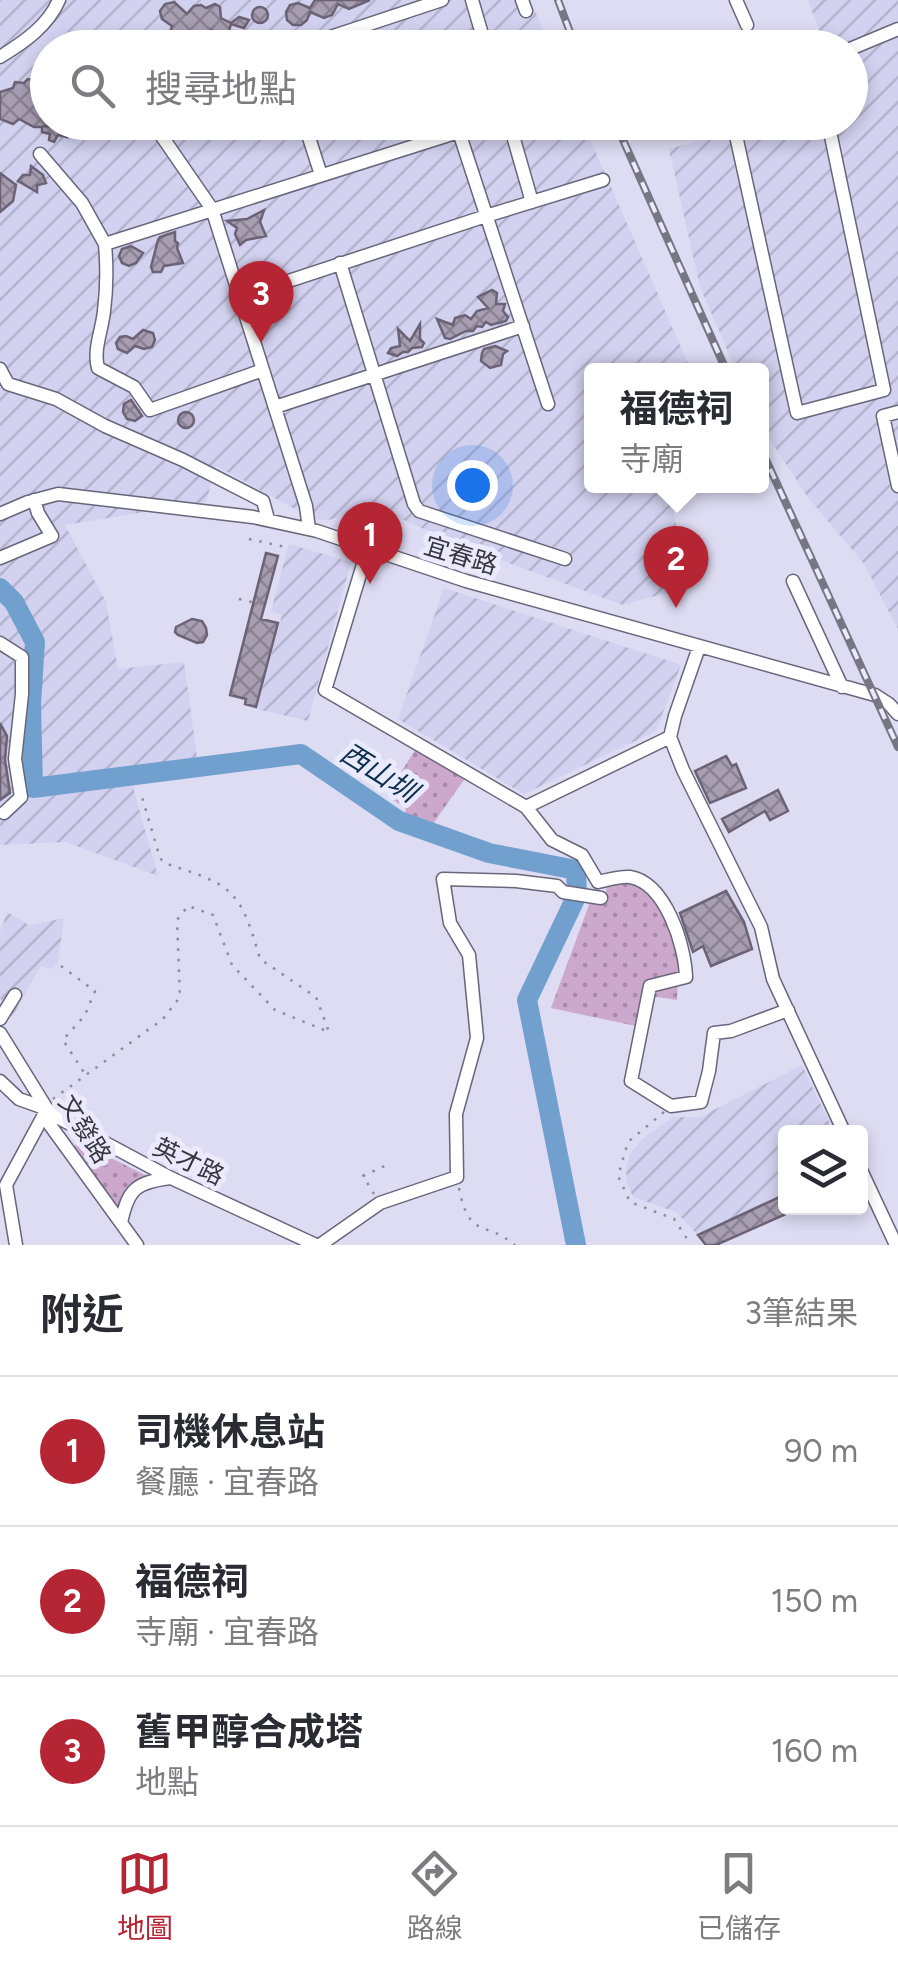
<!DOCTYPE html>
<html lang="zh-TW">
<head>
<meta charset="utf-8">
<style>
  body { margin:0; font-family:Figtree,"Noto Sans TC",sans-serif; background:#f2f2f3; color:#2b2b33 }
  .controls { position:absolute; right:30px; bottom:30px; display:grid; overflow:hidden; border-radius:10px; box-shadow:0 5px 15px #0003 }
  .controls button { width:90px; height:90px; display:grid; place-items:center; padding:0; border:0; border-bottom:2px solid #e1e1e2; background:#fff; color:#2b2b33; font:50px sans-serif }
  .you { position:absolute; left:472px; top:485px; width:35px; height:35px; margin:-25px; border:8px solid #fff; border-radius:50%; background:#1a73e8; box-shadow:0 0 0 15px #1a73e833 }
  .badge { display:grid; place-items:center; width:65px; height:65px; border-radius:50%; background:#b62534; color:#fff; font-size:32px; font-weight:700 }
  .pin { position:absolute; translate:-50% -82px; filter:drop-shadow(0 2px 5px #0008) }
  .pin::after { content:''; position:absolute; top:52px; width:35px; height:30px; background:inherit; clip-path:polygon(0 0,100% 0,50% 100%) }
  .popup { position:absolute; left:584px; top:363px; width:185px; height:130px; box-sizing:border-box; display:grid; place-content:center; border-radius:10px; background:#fff; filter:drop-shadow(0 2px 8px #0005); font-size:32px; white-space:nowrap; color:#7c7c81 }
  .popup b { font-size:38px; color:#2b2b33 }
  .popup::after { content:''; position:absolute; left:50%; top:100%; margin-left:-20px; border:20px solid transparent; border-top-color:#fff }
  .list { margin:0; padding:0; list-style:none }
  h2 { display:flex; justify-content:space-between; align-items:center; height:130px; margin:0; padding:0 40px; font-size:42px }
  h2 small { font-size:32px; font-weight:400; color:#7c7c81 }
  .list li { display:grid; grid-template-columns:65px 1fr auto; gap:30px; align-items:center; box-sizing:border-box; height:150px; padding:0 40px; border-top:2px solid #e1e1e2 }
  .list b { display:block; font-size:38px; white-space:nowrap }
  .list p { margin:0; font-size:32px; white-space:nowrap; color:#7c7c81 }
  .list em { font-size:32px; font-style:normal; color:#7c7c81 }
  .icon { flex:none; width:55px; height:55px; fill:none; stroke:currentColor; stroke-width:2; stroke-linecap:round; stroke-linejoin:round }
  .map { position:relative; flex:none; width:898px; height:1245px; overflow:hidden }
  .search { position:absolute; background:#fff; box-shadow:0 5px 15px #0003; left:30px; right:30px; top:30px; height:110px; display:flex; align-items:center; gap:25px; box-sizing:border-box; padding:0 35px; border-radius:55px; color:#7c7c81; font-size:38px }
  .sheet { height:580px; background:#fff }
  nav { display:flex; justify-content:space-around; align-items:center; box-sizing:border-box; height:140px; border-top:2px solid #e1e1e2; background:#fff; font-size:28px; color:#7c7c81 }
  nav a { display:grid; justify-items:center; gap:5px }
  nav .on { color:#b62534 }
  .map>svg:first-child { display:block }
  .industrial { fill:url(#industrial-furrows) }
  .grass { fill:url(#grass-dots) }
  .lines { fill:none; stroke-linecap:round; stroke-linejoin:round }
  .river { stroke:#72a0ce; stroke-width:20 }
  .building { fill:url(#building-cross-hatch); stroke:#6b6275; stroke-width:2.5 }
  .minor-casing { stroke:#67667a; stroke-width:15 }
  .path { stroke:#8b8b9b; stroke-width:2.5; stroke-dasharray:2.5 8; stroke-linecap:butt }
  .minor { stroke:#fff; stroke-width:12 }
  .rail-casing { stroke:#777685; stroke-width:8 }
  .rail { stroke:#eaeafc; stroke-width:4; stroke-dasharray:11; stroke-linecap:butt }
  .labels { text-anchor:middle; stroke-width:10; stroke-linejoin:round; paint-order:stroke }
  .street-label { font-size:25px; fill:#36363f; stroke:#eaeafc }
  .water-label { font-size:28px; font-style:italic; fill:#0b2f4d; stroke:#eaeafc }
</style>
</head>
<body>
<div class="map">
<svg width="898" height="1245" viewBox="0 0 898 1245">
  <defs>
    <pattern id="industrial-furrows" width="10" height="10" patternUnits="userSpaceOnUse" patternTransform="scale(2.5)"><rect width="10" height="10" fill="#d2d1ef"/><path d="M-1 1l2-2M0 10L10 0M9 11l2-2" fill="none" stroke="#b5b4ce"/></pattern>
    <pattern id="grass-dots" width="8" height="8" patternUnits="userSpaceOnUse" patternTransform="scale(2.5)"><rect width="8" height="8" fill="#cca8cd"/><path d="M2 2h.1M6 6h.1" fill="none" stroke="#a68aa8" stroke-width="1.8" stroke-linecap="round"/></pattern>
    <pattern id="building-cross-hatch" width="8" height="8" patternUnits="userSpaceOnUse" patternTransform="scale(2.5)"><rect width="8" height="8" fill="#a79eb2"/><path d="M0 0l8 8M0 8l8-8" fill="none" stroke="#898292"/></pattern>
  </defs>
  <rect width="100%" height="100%" fill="#dddcf3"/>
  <path class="industrial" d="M0,0H530L551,47L48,48V122L583,123L691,370H591V486H669L687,587L623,605L457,544L373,506L329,520L313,519L216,466L206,502L65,525L106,602L118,669L184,662L198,764L134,771V791L158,876L66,842L0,845Z
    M808,0H898V629L864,564L807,496L761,426V370H736L700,287L669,149L723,134L721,123L850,122V48L825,47Z
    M289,544L351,562L308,721L257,709L282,615L271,611Z
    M444,588L681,665L656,731L524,794L398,719Z
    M7,912L29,925L64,918L58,963L52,969L41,966L12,1017L0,998V932Z
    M802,1065L834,1132H786L785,1194L698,1235L676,1212L633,1197L626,1179L627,1165L630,1154L642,1139L673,1117H700Z"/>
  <path class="grass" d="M417,747L466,777L430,828L405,812L406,809L391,798L400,786L395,782Z
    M633,881C644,886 648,893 656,902C681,935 679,960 677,1000L644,995L636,1026L551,1008L590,902L604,904L607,886Z
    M77,1141L149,1177L120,1209L116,1208L74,1147Z"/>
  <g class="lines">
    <path class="river" d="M0,588L14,602L35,642L31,704L33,788L301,754L399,821L489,853L576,870L577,895L527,1000L576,1245"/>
  </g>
  <path class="building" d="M315,0H370L349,9L338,4L332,15L324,18L310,12L307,20L301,25H293L287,20L286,12L290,5L298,3L310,8Z
    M174,2L187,14L194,6L201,5L206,8L215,4L220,7L221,18L231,23L239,17L249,20L244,28L231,24L229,31L224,35L211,30L204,37L193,35L186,48H172L168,40L172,26L162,19L160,11L165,4Z
    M252 15a8 8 0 1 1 16 0a8 8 0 1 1-16 0Z
    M42,72L48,75V83L41,89L48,94V126H43L65,128L67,137L58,135L54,142L49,140L50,134L42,132V127H34L19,119L13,124L0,119V92L13,88L15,82L24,83L28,79L35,80Z
    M31,166L43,175L46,183L37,185V192L18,181L23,175H30Z
    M0,173L16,185L13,201L0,212Z
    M264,210L260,222L266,236L246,240L240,245L235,234L237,228L227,221L247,219Z
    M175,232V241L178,243L177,248L183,263L164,266L161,272H153L151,267L158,240L160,237Z
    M131,246L143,253L136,263L129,266L122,263L119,256L122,249Z
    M492,290L497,293L496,304H505L503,311L508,317L506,321L491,325L486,322L482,327L477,326L473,331H466L450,339L445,338L437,319L453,325L455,318L465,315L471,319L477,311L488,308L478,297Z
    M420,324V339L424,343L422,347L412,348L408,352H403L397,356L388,353L391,348L400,346L398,329L410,341Z
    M143,330L153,333L155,340L152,347L144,349L135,346L127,353L118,349L116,343L120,337L126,336L133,339Z
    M495,346L507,351L503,354L501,365L490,368L481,361L482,353L484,349Z
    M131,400L142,416L135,421L127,419L123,412L124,404Z
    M178 420a8 8 0 1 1 16 0a8 8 0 1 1-16 0Z
    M266,553L278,556L261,619L278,623L256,707L245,704L246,699L230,695Z
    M192,619L202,621L206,628L207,635L203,642L197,643L178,635L175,632L176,627Z
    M0,723L7,736L5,760L10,793L0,800Z
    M726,756L732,766L736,764L746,788L710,803L695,771Z
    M778,790L788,811L770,820L765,811L729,832L722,819Z
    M726,891L744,922L752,949L711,966L703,946L693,952L680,913Z
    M786,1194V1214L716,1245H706L698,1235Z"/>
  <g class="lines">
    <g class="minor-casing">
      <path id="minor" d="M472,0L486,48
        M522,0L526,11
        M736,0L747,25
        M75,45L97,39L102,48
        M297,48L442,0
        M850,49L898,29
        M0,57C24,42 48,26 59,0
        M152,122L212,209L306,506L309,529
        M304,122L321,175
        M509,122L532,202
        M733,122L797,413L884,390L828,122
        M459,132L548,404
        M40,154L82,203L105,244L490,122
        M105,244C107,267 107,288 104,311C102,331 93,349 98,368L134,387L150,410L263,370
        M340,263L414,504L419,511L565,559
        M240,297L486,216L603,180
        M0,369L8,384L56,399L105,426L183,460L263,501L268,519
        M275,407L523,326
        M898,412L883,416L898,486
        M0,514L28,502L58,494L253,517L317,531L466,581L875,695L889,704L898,714
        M368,548L325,690L526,807L552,840L582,855L598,882C607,880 620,876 630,877C666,883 685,946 686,977L650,986L631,1081L671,1106L701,1102L709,1071L714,1033L731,1031L788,1010
        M0,558L52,536L38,513L34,500
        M793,581L842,687
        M0,643L22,657V694L15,759L21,797L4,813
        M699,647L675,716L670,737L683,770L761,927L773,979L844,1132
        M526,807L670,737
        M0,1019L15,995
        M0,1033L47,1109L50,1125L137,1245
        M0,1081L19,1099L47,1109L55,1116L171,1178L316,1245
        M860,1168L896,1245
        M121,1223C128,1189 136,1182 171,1178
        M16,1245L6,1185L47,1109
        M320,1245L380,1203L457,1177L456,1114L477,1038L469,955L450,923L443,879L516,881L557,886L563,892L601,898"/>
    </g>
    <path class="path" d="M249,539L285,547
      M239,599L268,606
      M61,966L95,991L85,1015L63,1040L85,1074
      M53,1099L163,1019L180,997L177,920L188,906L213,915L232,965L275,1010L329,1032L316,997L260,959C240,888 232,885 164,863L160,858L142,797
      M664,1112L628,1142L618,1176L630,1202L674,1219L691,1245
      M459,1188C469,1240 485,1220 515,1245
      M374,1194L363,1176L389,1164"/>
    <use href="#minor" class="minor"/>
    <g class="rail-casing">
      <path id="rail" d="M558,0L576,48
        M615,122L726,370
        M761,449L898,747"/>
    </g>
    <use href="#rail" class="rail"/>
  </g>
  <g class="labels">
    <g class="street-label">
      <text transform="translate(461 555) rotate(17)" y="9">宜春路</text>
      <text transform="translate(85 1129) rotate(58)" y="9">文發路</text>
      <text transform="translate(189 1161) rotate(26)" y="9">英才路</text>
    </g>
    <g class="water-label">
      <text transform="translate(379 772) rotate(32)" y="10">西山圳</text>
    </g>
  </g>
</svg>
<div class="controls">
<button><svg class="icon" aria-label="layers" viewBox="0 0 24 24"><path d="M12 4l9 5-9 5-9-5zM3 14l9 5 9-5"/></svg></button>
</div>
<div class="you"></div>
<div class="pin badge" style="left:370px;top:584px">1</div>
<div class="pin badge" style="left:676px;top:608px">2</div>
<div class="popup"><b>福德祠</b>寺廟</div>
<div class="pin badge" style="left:261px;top:343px">3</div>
<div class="search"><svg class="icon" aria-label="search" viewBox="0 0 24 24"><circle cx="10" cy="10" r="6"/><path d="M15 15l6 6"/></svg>搜尋地點</div>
</div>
<section class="sheet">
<h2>附近<small>3筆結果</small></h2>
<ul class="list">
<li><span class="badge">1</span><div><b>司機休息站</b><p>餐廳 · 宜春路</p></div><em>90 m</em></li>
<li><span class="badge">2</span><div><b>福德祠</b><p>寺廟 · 宜春路</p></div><em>150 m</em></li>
<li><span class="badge">3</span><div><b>舊甲醇合成塔</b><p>地點</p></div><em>160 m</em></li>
</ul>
</section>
<nav>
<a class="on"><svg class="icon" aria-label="map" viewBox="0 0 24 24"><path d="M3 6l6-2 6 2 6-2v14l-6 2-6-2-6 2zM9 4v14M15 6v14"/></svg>地圖</a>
<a><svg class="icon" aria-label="directions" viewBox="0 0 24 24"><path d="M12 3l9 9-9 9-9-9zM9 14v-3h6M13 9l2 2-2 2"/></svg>路線</a>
<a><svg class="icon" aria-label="saved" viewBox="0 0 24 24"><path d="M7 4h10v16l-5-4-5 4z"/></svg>已儲存</a>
</nav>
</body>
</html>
